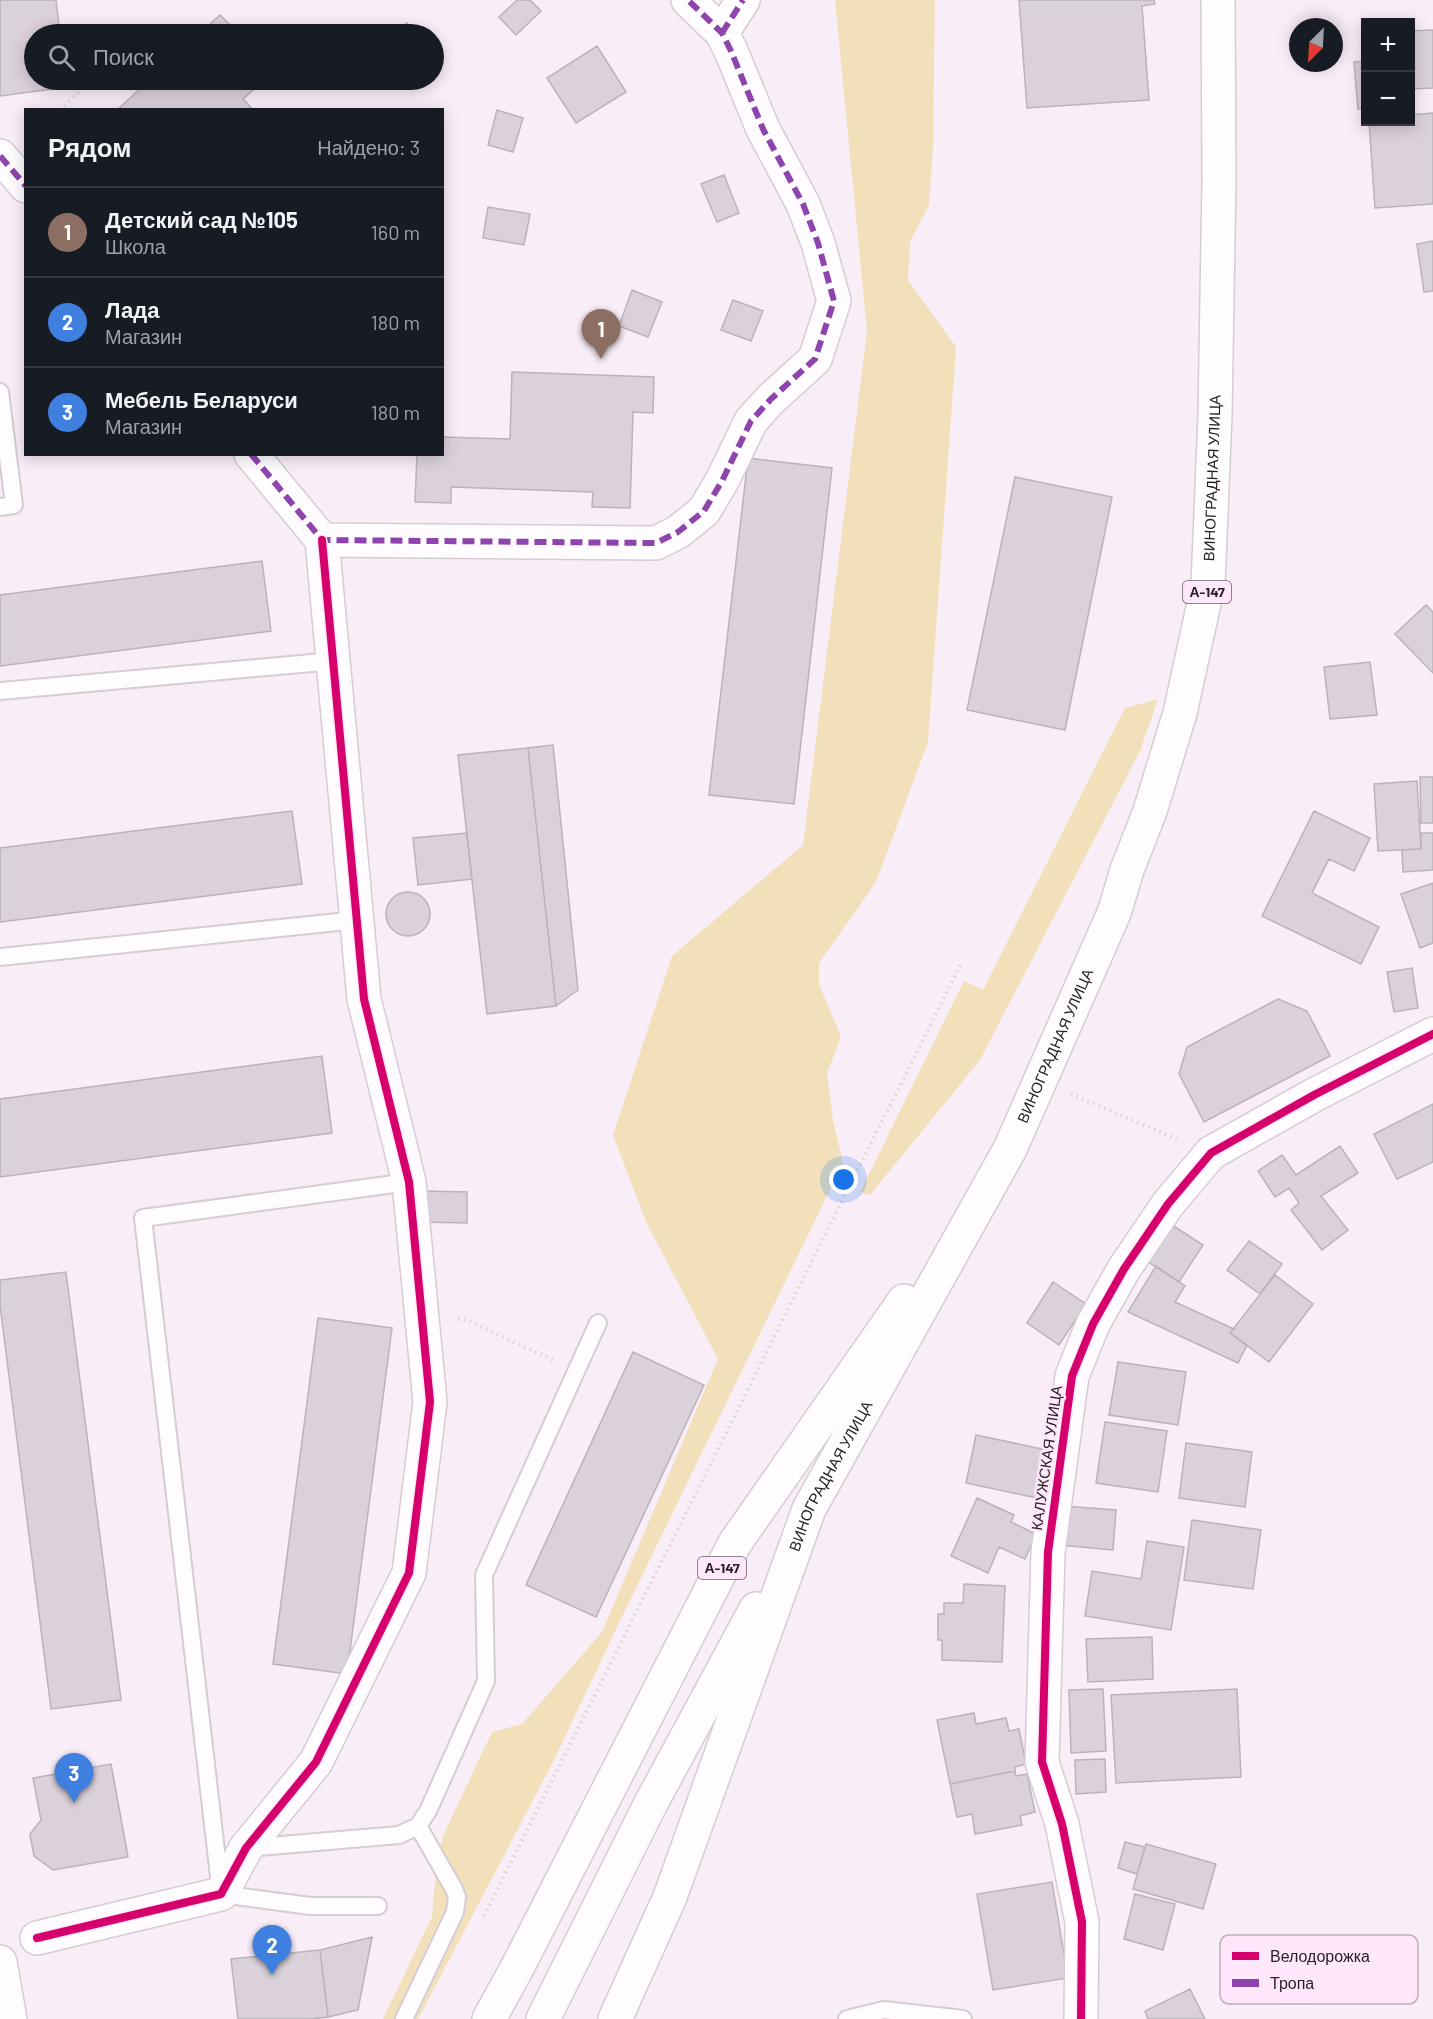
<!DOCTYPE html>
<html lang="ru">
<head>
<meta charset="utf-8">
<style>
  body { margin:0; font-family:Barlow,sans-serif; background:#20242c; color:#f1f3f6 }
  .controls { position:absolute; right:18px; top:18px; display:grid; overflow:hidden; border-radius:0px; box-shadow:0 3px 15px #0003 }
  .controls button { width:54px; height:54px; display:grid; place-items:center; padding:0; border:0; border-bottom:2px solid #363941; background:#171b24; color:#f1f3f6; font:30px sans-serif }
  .compass { position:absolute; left:1289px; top:18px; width:54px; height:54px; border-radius:50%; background:#171b24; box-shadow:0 3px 15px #0003; rotate:204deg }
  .you { position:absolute; left:844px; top:1180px; width:21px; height:21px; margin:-15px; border:4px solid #fff; border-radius:50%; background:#1a73e8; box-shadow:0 0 0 9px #1a73e833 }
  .badge { display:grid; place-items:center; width:39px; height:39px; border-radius:50%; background:#ea580c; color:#fff; font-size:20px; font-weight:700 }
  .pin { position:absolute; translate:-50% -50px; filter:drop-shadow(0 2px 3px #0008) }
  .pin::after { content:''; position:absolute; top:32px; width:21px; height:18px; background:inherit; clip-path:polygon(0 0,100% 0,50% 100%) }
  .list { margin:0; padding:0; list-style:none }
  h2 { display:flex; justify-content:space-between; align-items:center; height:78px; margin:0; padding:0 24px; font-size:26px }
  h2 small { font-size:20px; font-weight:400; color:#9ea1a6 }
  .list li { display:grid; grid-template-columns:39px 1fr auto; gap:18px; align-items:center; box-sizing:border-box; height:90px; padding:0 24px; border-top:2px solid #363941 }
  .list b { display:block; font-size:22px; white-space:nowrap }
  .list p { margin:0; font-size:20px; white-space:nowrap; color:#9ea1a6 }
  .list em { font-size:20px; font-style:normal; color:#9ea1a6 }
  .icon { flex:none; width:33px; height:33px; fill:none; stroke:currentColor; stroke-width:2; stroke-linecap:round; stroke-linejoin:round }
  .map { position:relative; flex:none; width:1433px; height:2019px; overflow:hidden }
  .search { position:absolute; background:#171b24; box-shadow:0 3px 15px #0003; left:24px; top:24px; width:420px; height:66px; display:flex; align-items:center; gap:15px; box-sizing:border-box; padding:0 21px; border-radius:33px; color:#9ea1a6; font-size:22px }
  .panel { position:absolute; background:#171b24; box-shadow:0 3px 15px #0003; left:24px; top:108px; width:420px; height:348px; border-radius:0px }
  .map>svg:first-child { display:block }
  .green { fill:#f1e0b9 }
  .building { fill:#dbd1da; stroke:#bbb2ba; stroke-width:1.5 }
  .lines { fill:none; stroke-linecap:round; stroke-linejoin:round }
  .lane-casing { stroke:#d6ccd4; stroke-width:20 }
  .street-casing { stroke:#d6ccd4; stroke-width:36 }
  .primary-casing { stroke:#d6ccd4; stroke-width:36 }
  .path { stroke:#d9d5d9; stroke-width:4; stroke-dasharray:1.5 4.5; stroke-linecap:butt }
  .lane { stroke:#fefcfe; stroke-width:16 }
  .street { stroke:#fefcfe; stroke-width:33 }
  .primary { stroke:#fefcfe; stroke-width:33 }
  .quiet { stroke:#8e44ad; stroke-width:6; stroke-dasharray:12 6; stroke-linecap:butt }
  .cycleway-casing { stroke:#ffe7fb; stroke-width:11 }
  .cycleway { stroke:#d6006c; stroke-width:8 }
  .labels { text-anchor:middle; stroke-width:5; stroke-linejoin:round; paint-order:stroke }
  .shield { fill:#ffe7fb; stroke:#695c67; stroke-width:1.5 }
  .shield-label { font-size:14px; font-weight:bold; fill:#292027 }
  .street-label { font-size:15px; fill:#292027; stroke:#ffe7fb }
  .key { fill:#ffe7fb; stroke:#bfabbb; stroke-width:1.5 }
  .key-label { font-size:16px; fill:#292027 }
</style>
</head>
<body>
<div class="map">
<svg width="1433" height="2019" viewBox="0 0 1433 2019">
  <rect width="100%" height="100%" fill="#f9edf8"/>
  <path class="green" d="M835,0H935L933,146L929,205L910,242L908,280L956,347L928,742L876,882L819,963V984L841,1037L827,1073L833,1121L843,1163L618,1625L552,1764L418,2019H383L432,1917L436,1868L443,1836L492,1732L522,1724L602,1632L718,1359L646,1222L613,1135L672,956L803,845L867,331Z
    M1158,699L1140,751L980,1060L870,1195L860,1192L964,981L983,990L1125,708Z"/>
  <path class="building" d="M0,0H56L60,34H34V80H66L67,87L0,96Z
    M517,0H530L541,11L516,35L499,17Z
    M1019,0H1154L1155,4L1142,6L1149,100L1027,108Z
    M220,15L239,34H199Z
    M407,23L417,34H393Z
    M1433,30V88L1410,89V31Z
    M597,46L626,92L576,123L547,78Z
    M1366,61V108L1358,109L1354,62Z
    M150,80H264L243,99L253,110H117Z
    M497,110L523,118L513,152L488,145Z
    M1433,113V204L1375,208L1369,122H1410V115Z
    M724,175L739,213L717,222L701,184Z
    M488,207L530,214L524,245L483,238Z
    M1433,241V291L1424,292L1417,244Z
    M632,290L662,302L648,337L619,326Z
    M733,300L763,311L751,341L721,330Z
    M512,372L654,377L653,413L633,412L630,508L592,507L593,492L451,487V503L415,502L417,454H442V437L510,439Z
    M748,458L832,468L794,804L709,795Z
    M1015,477L1112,497L1065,730L967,710Z
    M262,561L271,631L0,666V595Z
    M1426,605L1433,612V673L1395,634Z
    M1370,662L1377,715L1330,719L1324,667Z
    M553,745L578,990L556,1006L528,748Z
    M528,748L556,1006L487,1014L458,755Z
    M1420,777H1433V823H1421Z
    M1417,781L1421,849L1378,851L1374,784Z
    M292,811L302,884L0,922V848Z
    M1314,811L1370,838L1354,871L1329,859L1312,893L1379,927L1361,964L1262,916Z
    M467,833L472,879L418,885L413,838Z
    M1421,833H1433V870L1403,872L1402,850L1421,849Z
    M1433,883V943L1420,948L1401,894Z
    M386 914a22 22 0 1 1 44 0a22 22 0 1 1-44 0Z
    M1412,968L1418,1008L1394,1012L1387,972Z
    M1278,999L1307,1011L1330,1056L1204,1122L1179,1074L1187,1047Z
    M322,1056L332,1133L0,1177V1099Z
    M1433,1104V1162L1397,1179L1374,1134Z
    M1340,1146L1358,1173L1321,1196L1348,1230L1322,1250L1291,1210L1299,1203L1289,1188L1275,1197L1258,1171L1282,1155L1296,1175Z
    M423,1191L467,1192V1223L423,1222Z
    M1169,1223L1203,1245L1179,1282L1145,1260Z
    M1249,1241L1282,1264L1260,1294L1227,1270Z
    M1156,1266L1185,1286L1175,1302L1234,1329L1230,1333L1247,1345L1238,1363L1128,1312Z
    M66,1272L121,1700L51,1709L0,1305V1280Z
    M1275,1275L1313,1304L1269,1362L1230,1333Z
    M1053,1282L1086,1304L1059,1345L1027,1323Z
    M318,1318L392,1328L347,1674L273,1664Z
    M633,1352L704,1385L596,1617L526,1585Z
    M1118,1362L1186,1372L1178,1425L1109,1415Z
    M1105,1422L1167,1431L1158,1492L1096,1483Z
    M976,1435L1047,1450L1037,1498L966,1483Z
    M1186,1443L1252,1452L1245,1507L1179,1498Z
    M977,1498L1014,1515L1011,1522L1036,1534L1025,1559L999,1547L988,1573L951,1556Z
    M1063,1506L1116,1510L1113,1550L1060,1545Z
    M1192,1520L1261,1530L1253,1589L1184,1580Z
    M1147,1541L1184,1547L1171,1630L1085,1616L1092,1571L1141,1579Z
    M964,1584L1005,1586L1002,1662L942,1660V1640H938V1614H944V1603H963Z
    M1152,1637L1153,1679L1088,1682L1086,1639Z
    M1103,1689L1106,1751L1071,1753L1069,1690Z
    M1237,1689L1241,1777L1116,1783L1111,1695Z
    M974,1713L976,1724L1006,1718L1009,1731L1019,1729L1026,1764L1015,1767V1771L950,1784L937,1720Z
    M1105,1759L1106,1792L1076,1794L1075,1760Z
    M111,1764L128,1857L53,1870L34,1856L30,1834L41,1820L33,1778Z
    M1015,1771L1016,1776L1027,1774L1035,1812L1020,1816L1022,1825L975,1834L972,1814L957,1817L950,1784Z
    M1125,1842L1145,1847L1137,1874L1118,1868Z
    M1146,1844L1216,1864L1203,1909L1133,1889Z
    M1052,1882L1068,1978L993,1990L977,1894Z
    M1135,1894L1175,1904L1163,1950L1124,1939Z
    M372,1937L358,2010L328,2017L320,1950Z
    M320,1950L328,2017L310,2019H238L231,1959Z
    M1190,1989L1205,2019H1148L1145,2011Z"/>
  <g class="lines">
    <g class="lane-casing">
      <path id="lane" d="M0,392L14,505L0,507
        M0,691L334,661
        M0,957L357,920
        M247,1848L399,1835L418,1826L428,1811L486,1681L484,1575L598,1323
        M378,1906H310L221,1894L143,1218L409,1182
        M404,2019L455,1912L457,1897L454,1889L418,1826
        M847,2019L884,2010L963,2019"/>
    </g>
    <g class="street-casing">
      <path id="street" d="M722,33L743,0
        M0,156L26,186
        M251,454L322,540L656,543L678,532L704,511L722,481L751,421L771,399L815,359L834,301L818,243L803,204L763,129L731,51L722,33L688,0
        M37,1938L221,1894L246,1848L316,1762L409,1573L430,1402L409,1182L364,999L322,540
        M1081,2019L1082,1922L1062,1824L1042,1762L1048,1552L1072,1376L1093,1324L1124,1269L1168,1204L1211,1153L1314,1095L1433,1034"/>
    </g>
    <g class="primary-casing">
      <g id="primary">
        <path d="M0,1962L10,2019"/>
        <path d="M489,2019L517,1968L735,1543L904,1301"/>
        <path d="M543,2019L650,1805L756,1609"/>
        <path id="s1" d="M615,2019L670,1897L809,1509L1010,1149L1114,913L1127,870L1150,811L1180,713L1208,585L1215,415L1219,179L1218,0"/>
      </g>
    </g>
    <path class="path" d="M60,110L79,92L87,80
      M1071,1094L1177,1139
      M458,1319L467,1320L553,1360
      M484,1916L961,964"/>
    <use href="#lane" class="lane"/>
    <use href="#street" class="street"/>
    <use href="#primary" class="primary"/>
    <path class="quiet" d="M722,33L743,0
      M0,156L26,186
      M251,454L322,540L656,543L678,532L704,511L722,481L751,421L771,399L815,359L834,301L818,243L803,204L763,129L731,51L722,33L688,0"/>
    <g class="cycleway-casing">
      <path id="cycleway" d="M37,1938L221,1894L246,1848L316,1762L409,1573L430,1402L409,1182L364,999L322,540
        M1081,2019L1082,1922L1062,1824L1042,1762L1048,1552L1072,1376L1093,1324L1124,1269L1168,1204L1211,1153L1314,1095L1433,1034"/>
    </g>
    <use href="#cycleway" class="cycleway"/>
  </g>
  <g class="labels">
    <g class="shield">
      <rect x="1183" y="581" width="48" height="22" rx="4.5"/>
      <rect x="698" y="1557" width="48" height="22" rx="4.5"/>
    </g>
    <g class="shield-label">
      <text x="1207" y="597">А-147</text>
      <text x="722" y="1573">А-147</text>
    </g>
    <g class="street-label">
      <text dy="5" stroke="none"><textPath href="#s1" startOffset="1665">ВИНОГРАДНАЯ УЛИЦА</textPath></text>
      <text dy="5" stroke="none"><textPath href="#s1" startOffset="1071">ВИНОГРАДНАЯ УЛИЦА</textPath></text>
      <text transform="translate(1047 1458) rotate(-82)" y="5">КАЛУЖСКАЯ УЛИЦА</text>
      <text dy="5" stroke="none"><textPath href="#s1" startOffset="585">ВИНОГРАДНАЯ УЛИЦА</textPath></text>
    </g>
  </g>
  <rect x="1220" y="1935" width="198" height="69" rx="9" class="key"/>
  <rect x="1232" y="1952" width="27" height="8" fill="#d6006c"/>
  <rect x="1232" y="1979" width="27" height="8" fill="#8e44ad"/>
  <g class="key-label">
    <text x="1270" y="1962">Велодорожка</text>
    <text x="1270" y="1989">Тропа</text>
  </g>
</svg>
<div class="controls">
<button>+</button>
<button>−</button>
</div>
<svg class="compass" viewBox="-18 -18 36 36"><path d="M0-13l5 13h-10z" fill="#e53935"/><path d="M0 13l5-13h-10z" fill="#9ea1a6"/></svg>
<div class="you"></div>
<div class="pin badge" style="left:601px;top:359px;background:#8d6e63">1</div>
<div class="pin badge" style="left:272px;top:1975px;background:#3f7fe0">2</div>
<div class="pin badge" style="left:74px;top:1803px;background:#3f7fe0">3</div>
<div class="search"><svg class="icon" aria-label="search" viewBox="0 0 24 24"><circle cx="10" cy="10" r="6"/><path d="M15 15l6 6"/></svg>Поиск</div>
<section class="panel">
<h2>Рядом<small>Найдено: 3</small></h2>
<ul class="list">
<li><span class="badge" style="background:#8d6e63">1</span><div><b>Детский сад №105</b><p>Школа</p></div><em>160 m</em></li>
<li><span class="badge" style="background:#3f7fe0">2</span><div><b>Лада</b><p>Магазин</p></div><em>180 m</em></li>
<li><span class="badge" style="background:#3f7fe0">3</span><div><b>Мебель Беларуси</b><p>Магазин</p></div><em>180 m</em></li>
</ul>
</section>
</div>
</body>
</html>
